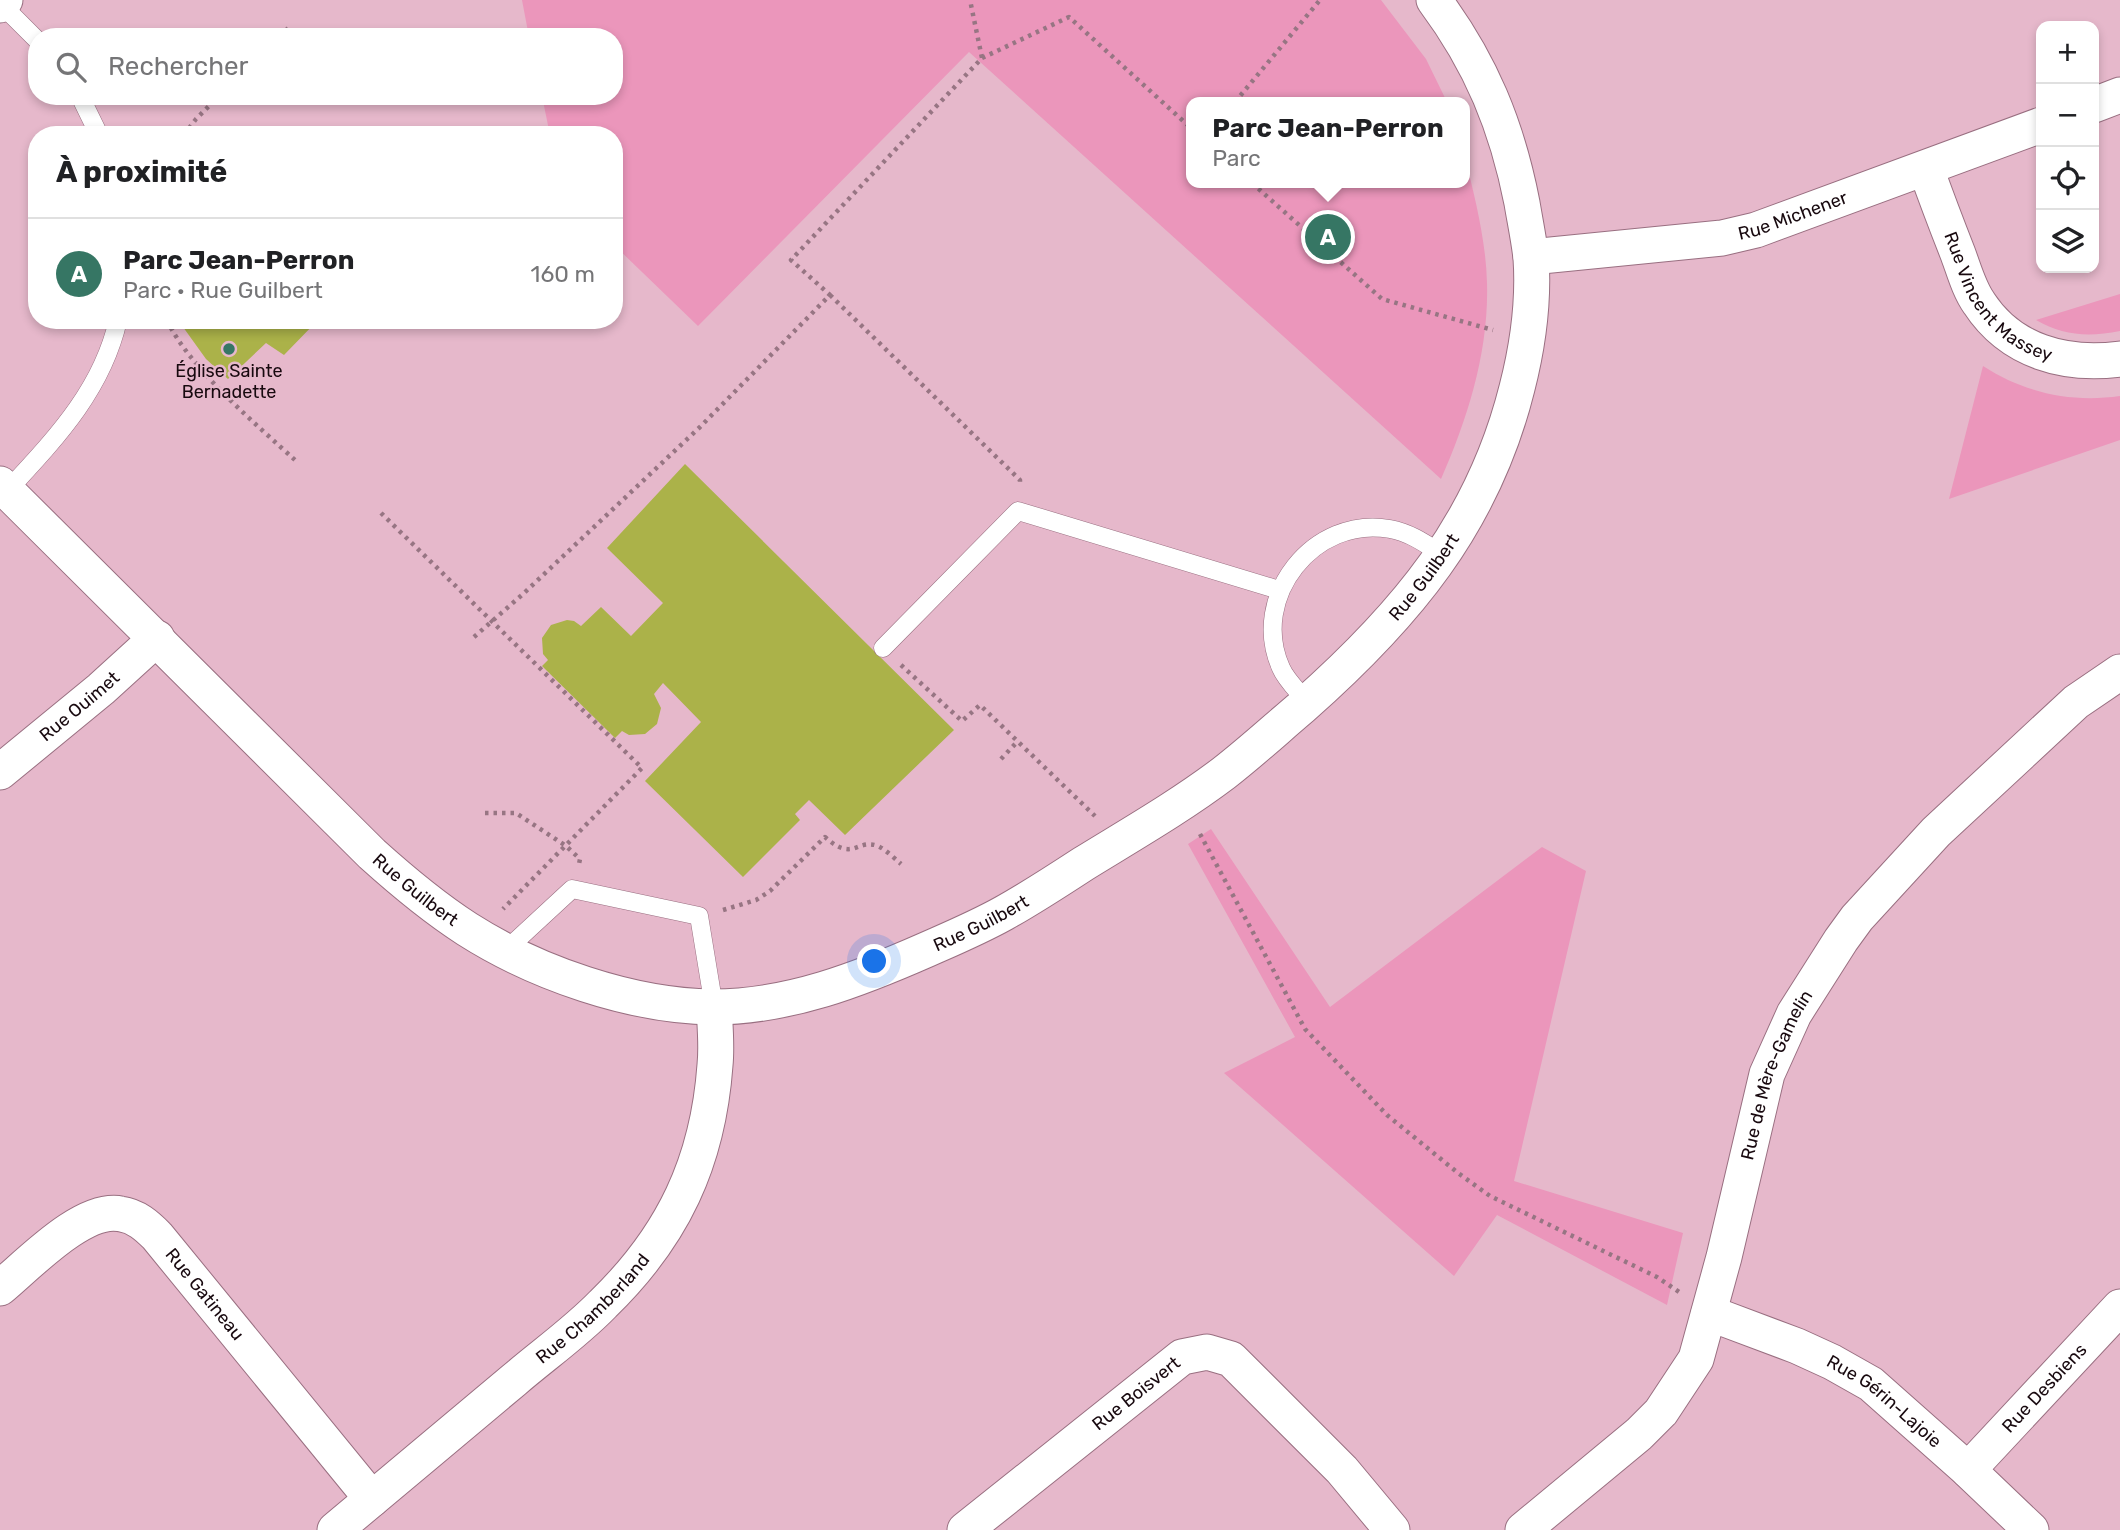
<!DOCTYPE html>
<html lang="fr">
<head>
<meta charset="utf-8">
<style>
  body { margin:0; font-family:Rubik,sans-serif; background:#f6f6f6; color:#202124 }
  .controls { position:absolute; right:21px; top:21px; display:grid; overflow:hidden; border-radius:14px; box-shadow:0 4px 10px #0003 }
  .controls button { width:63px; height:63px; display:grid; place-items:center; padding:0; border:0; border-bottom:2px solid #e0e0e0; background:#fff; color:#202124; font:35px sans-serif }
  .you { position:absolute; left:875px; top:962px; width:24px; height:24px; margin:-18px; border:5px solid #fff; border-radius:50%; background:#1a73e8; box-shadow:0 0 0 10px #1a73e833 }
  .badge { display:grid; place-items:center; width:46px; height:46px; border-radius:50%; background:#367664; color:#fff; font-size:23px; font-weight:700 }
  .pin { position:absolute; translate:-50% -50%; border:4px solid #fff; box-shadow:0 2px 7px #0006 }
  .popup { position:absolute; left:1186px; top:97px; width:284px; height:91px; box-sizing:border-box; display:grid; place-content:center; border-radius:14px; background:#fff; filter:drop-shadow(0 2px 5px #0005); font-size:23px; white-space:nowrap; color:#757577 }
  .popup b { font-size:26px; color:#202124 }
  .popup::after { content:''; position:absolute; left:50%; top:100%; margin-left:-14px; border:14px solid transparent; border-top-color:#fff }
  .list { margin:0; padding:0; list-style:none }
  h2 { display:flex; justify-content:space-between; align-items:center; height:91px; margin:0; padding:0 28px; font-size:30px }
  h2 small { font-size:23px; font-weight:400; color:#757577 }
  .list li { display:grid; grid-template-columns:46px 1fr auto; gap:21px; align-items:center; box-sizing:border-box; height:112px; padding:0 28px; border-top:2px solid #e0e0e0 }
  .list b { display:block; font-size:26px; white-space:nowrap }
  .list p { margin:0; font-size:23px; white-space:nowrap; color:#757577 }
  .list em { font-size:23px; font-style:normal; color:#757577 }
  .icon { flex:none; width:38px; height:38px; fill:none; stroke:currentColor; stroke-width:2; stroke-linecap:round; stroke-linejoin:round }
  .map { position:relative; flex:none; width:2120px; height:1530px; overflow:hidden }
  .search { position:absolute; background:#fff; box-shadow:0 4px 10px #0003; left:28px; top:28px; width:595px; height:77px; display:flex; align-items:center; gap:18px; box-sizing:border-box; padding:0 24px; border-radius:28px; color:#757577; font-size:26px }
  .panel { position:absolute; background:#fff; box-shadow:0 4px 10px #0003; left:28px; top:126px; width:595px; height:203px; border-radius:28px }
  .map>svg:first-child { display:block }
  .green { fill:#eb96bb }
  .building { fill:#abb249 }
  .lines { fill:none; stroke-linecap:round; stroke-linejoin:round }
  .lane-casing { stroke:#996f81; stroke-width:19 }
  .street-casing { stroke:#996f81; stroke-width:37 }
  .path { stroke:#977583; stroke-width:4.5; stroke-dasharray:3.5 5; stroke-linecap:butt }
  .lane { stroke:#fff; stroke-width:18 }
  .street { stroke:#fff; stroke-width:35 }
  .poi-dot { fill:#367664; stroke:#e6b8cb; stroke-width:2.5 }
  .labels { text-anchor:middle; stroke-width:5; stroke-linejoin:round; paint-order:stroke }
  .street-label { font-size:18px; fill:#18090f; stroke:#e6b8cb }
  .poi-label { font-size:18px; fill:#18090f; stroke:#e6b8cb }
</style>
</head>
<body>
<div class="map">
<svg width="2120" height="1530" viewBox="0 0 2120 1530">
  <rect width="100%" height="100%" fill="#e6b8cb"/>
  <path class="green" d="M522,0H1381L1426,59L1447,102H1192V183H1464L1465,157C1475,198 1486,241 1487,283C1489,351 1468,418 1441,479L969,52L698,326L614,245V135H550L542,96H614V37H529Z
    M2120,294V331C2089,337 2063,336 2036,320Z
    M1983,366C2025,393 2071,403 2120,396V440L1949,499Z
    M1211,829L1330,1007L1542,847L1586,871L1514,1181L1683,1233L1667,1305L1497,1215L1454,1276L1224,1073L1295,1037L1188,844Z"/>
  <path class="building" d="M178,320H318L284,355L266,343L228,379L206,359Z
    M685,464L954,730L845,835L809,800L795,814L800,820L743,877L645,781L701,722L663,683L654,694L661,708L657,724L645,734L629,735L622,731L615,738L542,666L548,660L543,654L542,638L551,625L567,620L574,621L581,626L601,607L631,636L663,603L607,548Z"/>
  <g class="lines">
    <g class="lane-casing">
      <path id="lane" d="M1,4L37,40
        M80,96L99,135
        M7,491C54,440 102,391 118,320
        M883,648L1018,511L1279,590
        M1307,702C1299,692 1286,680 1281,668C1249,597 1314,515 1390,529C1411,533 1426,544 1443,555
        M506,950L572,889L699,916L714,1007"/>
    </g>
    <g class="street-casing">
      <g id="street">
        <path d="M0,5L5,0"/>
        <path d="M2094,105L2120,95"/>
        <path id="s1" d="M1926,169C1936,197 1947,226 1958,254C1964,270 1969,289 1979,303C2011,352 2065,366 2120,359"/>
        <path id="s2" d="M1531,257L1722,238L1756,230L2041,125"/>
        <path id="s3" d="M0,484L372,854C402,881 433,907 467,929C536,973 631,1006 713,1007C789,1007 860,979 928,949C953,938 979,927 1004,913C1031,898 1057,881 1083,864C1130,835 1179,807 1224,773C1251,752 1276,729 1302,707C1405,616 1483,524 1517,388C1528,345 1534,302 1531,258C1529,240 1525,221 1522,203C1507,126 1481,63 1434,0"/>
        <path id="s4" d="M0,772L101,689L157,638"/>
        <path id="s5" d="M0,1288C28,1265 83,1206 121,1214C136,1216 147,1226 157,1236L372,1499"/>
        <path id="s6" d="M1709,1313L1797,1346L1832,1362L1871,1384L1968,1470L2031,1530"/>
        <path id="s7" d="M1968,1470L2120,1307"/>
        <path id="s8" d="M335,1530C395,1480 454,1430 514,1380C543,1355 576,1332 603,1304C673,1236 708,1162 715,1065C717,1046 715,1026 714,1007"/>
        <path id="s9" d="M965,1530L1182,1357L1207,1352L1231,1359L1342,1470L1392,1530"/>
        <path id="s10" d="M1523,1530L1639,1434L1661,1412L1696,1359L1724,1257L1767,1074L1794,1014L1841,940L1857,918L1936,832L2076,702L2120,672"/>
      </g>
    </g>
    <path class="path" d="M280,37L290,26
      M982,58L1069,17L1192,129
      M1235,102L1320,0
      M184,135L196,119L219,96
      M1252,183L1382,299L1493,330
      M830,295L1020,480V486
      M167,320C189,368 256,424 296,461
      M381,513L642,768L503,909
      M474,637L523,594L700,427L830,295L791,260L982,58L970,0
      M901,665L962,721L980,705L1095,816
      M1001,759L1018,741
      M485,813H516L566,846L580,859L579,864
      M1200,834L1305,1029L1387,1115L1458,1173L1490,1196L1657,1277L1679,1292
      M723,910L756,900L770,891L825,837C854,863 856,838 878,846C886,850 894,858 901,864"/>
    <use href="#lane" class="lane"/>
    <use href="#street" class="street"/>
  </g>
  <circle class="poi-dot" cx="229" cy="349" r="7"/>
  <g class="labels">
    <g class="street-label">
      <text dy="6" stroke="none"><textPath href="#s2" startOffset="266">Rue Michener</textPath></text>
      <text dy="6" stroke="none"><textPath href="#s1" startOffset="152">Rue Vincent Massey</textPath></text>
      <text dy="6" stroke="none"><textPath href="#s3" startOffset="1757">Rue Guilbert</textPath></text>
      <text dy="6" stroke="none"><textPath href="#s4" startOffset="103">Rue Ouimet</textPath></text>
      <text dy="6" stroke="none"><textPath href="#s3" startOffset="581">Rue Guilbert</textPath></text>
      <text dy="6" stroke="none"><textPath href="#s3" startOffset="1190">Rue Guilbert</textPath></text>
      <text dy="6" stroke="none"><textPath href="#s10" startOffset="541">Rue de Mère-Gamelin</textPath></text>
      <text dy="6" stroke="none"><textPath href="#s5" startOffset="264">Rue Gatineau</textPath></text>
      <text dy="6" stroke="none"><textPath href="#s8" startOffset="340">Rue Chamberland</textPath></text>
      <text dy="6" stroke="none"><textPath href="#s7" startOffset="112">Rue Desbiens</textPath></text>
      <text dy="6" stroke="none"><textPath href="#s9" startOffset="219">Rue Boisvert</textPath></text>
      <text dy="6" stroke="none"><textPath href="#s6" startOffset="198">Rue Gérin-Lajoie</textPath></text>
    </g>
    <g class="poi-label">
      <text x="229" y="377">Église Sainte<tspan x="229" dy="21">Bernadette</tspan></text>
    </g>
  </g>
</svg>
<div class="controls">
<button>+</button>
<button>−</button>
<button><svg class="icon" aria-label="locate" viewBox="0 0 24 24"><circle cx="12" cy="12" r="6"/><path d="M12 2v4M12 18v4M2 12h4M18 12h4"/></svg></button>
<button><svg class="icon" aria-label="layers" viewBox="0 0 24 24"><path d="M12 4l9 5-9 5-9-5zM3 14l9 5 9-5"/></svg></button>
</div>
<div class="you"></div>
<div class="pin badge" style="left:1328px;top:237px">A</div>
<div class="popup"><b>Parc Jean-Perron</b>Parc</div>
<div class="search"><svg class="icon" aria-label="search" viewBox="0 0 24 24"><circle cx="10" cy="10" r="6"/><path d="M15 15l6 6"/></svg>Rechercher</div>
<section class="panel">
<h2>À proximité<small></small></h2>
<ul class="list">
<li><span class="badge">A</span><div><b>Parc Jean-Perron</b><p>Parc · Rue Guilbert</p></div><em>160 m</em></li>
</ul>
</section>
</div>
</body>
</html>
